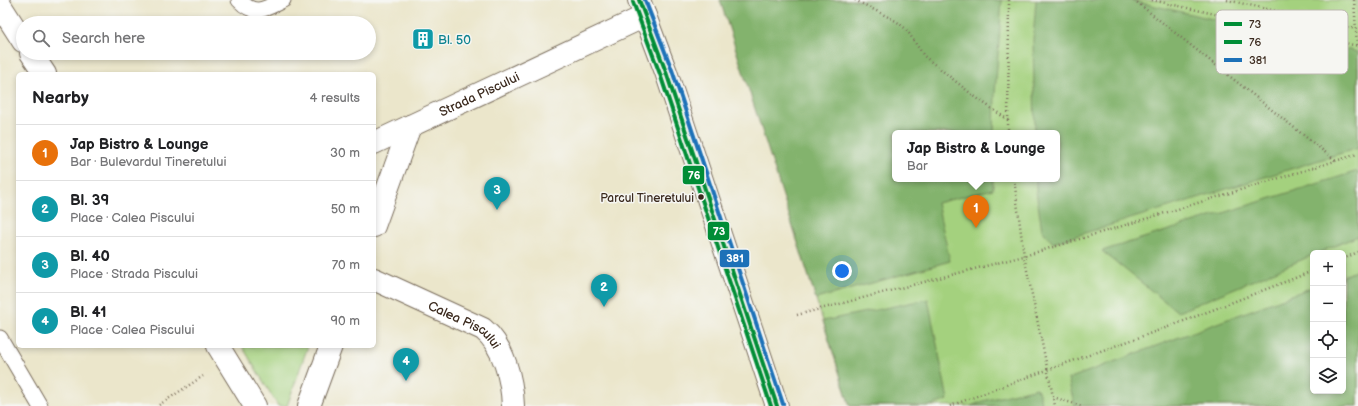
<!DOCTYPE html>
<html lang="en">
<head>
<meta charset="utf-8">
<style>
  body { margin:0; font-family:"Balsamiq Sans",sans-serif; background:#f6f6f6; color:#202124 }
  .controls { position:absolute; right:12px; bottom:12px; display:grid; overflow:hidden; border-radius:6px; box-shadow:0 2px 6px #0003 }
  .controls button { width:36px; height:36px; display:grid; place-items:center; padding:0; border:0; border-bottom:1px solid #e0e0e0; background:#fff; color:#202124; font:20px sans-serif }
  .you { position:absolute; left:842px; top:271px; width:14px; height:14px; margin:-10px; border:3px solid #fff; border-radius:50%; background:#1a73e8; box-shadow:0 0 0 6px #1a73e833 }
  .badge { display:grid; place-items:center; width:26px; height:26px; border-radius:50%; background:#b45309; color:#fff; font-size:13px; font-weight:700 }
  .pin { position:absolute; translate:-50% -33px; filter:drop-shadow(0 1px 2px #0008) }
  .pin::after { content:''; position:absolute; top:21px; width:14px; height:12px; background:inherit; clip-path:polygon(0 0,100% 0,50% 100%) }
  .popup { position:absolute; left:892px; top:130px; width:168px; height:52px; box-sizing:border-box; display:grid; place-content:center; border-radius:6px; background:#fff; filter:drop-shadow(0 1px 3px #0005); font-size:13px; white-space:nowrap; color:#757577 }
  .popup b { font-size:15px; color:#202124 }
  .popup::after { content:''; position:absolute; left:50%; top:100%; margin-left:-8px; border:8px solid transparent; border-top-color:#fff }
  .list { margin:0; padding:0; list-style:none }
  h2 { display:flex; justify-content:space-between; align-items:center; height:52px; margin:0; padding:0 16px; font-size:17px }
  h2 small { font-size:13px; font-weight:400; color:#757577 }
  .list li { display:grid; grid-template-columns:26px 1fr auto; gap:12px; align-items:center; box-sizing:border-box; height:56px; padding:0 16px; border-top:1px solid #e0e0e0 }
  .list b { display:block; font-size:15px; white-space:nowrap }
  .list p { margin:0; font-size:13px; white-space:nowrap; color:#757577 }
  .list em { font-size:13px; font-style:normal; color:#757577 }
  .icon { flex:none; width:22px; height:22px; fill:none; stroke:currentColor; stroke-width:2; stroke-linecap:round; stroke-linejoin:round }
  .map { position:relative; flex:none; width:1358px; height:406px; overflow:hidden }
  .search { position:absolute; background:#fff; box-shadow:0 2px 6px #0003; left:16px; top:16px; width:360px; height:44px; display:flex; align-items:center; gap:10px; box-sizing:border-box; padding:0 14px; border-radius:22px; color:#757577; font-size:15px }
  .panel { position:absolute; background:#fff; box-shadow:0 2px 6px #0003; left:16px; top:72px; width:360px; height:276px; border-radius:6px }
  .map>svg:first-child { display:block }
  .green { fill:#a4d17e; stroke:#707e4e; fill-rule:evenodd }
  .forest { fill:#83b36d; stroke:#5f6e46 }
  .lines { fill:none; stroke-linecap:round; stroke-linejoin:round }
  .lane-casing { stroke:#796c5b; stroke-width:17 }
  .street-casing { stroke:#796c5b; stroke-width:24 }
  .primary-casing { stroke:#796c5b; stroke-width:24 }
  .path { stroke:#796c5b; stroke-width:2.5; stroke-dasharray:1 3; stroke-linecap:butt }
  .lane { stroke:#fff; stroke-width:15 }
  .street { stroke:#fff; stroke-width:22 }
  .primary { stroke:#fff; stroke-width:22 }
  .bus-1-casing { stroke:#f6f6f2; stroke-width:7 }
  .bus-2-casing { stroke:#f6f6f2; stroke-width:7 }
  .bus-3-casing { stroke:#f6f6f2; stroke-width:7 }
  .bus-1 { stroke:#008d36; stroke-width:4 }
  .bus-2 { stroke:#008d36; stroke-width:4 }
  .bus-3 { stroke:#1d71b8; stroke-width:4 }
  .bus-dot { fill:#3b2a1e; stroke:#f6f6f2; stroke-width:1.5 }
  .labels { text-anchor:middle; stroke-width:3; stroke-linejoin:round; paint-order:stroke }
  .bus-label { font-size:12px; fill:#3b2a1e; stroke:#f6f6f2; text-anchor:end }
  .culture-label { font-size:13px; fill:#0d838f; stroke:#f6f6f2; text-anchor:start }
  .street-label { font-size:13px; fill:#3b2a1e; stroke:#f6f6f2 }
  .key { fill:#f6f6f2; stroke:#beb9b2; stroke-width:1 }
  .key-label { font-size:11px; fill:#3b2a1e }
  .line-badge { stroke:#f6f6f2; stroke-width:1.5 }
  .badge-label { font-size:11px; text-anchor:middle; font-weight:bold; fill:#fff }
</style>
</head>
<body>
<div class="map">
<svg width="1358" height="406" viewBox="0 0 1358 406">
  <rect width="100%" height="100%" fill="#f6f6f2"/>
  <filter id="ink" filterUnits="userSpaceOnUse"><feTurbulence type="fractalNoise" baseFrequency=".025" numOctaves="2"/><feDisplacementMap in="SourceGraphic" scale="8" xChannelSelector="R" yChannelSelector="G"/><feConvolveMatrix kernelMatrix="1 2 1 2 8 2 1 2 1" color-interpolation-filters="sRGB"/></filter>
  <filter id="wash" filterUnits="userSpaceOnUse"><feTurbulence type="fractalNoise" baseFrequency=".012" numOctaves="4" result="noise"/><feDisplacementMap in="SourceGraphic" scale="16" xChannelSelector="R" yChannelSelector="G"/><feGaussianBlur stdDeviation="0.9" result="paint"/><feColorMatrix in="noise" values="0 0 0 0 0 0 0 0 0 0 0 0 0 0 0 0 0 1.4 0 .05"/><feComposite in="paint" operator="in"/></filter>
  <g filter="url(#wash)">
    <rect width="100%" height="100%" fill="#ebe6cb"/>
    <path class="green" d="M720,0H1358V406H850L749,89ZM895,133H1057V179H895ZM1313,253H1343V391H1313Z
      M242,346H308L287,406H278Z"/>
    <path class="forest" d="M720,0H1002L995,94L994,133H895V179H993V189L937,203L950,261L816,299Z
      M1036,0H1129L1358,52V148L1053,243L1042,230L1036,191V179H1057V133H1035L1033,40Z
      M1358,171V236L1318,253H1313V255L1178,312L1102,251Z
      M1358,270V406H1075L1068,379L1313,287V391H1343V276Z
      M928,299L948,400L930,406H850L823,321Z
      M1037,388L1043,406H971L983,401Z"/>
  </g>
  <g filter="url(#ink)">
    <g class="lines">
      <g class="lane-casing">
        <path id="lane" d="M239,0C255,17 265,9 283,0
          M0,338L40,406"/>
      </g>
      <g class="street-casing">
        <g id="street">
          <path d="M0,5L23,41"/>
          <path d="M31,53L45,74"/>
          <path id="s1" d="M374,143L645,16"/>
          <path d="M374,226L410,126"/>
          <path id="s2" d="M374,279L483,329C504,346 512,380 513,406"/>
          <path d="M218,346L255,406"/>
          <path d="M309,406L331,346"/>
        </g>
      </g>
      <g class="primary-casing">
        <path id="primary" d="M639,0L666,72L777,406"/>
      </g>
      <path class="path" d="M855,0L896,21L906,29L924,56L974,96L1008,120
        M1134,0L1336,161
        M1152,0L1358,46
        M1227,0L1356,29
        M1354,0L1357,46
        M1008,133L1009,0
        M1014,179L1024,256L1055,406
        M1343,259L1358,252
        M797,315L1024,256L1358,154
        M1053,397L1081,406
        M159,405L203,376
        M950,406L1047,370L1171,326L1313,271"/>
      <use href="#lane" class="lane"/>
      <use href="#street" class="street"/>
      <use href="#primary" class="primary"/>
      <g class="bus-1-casing">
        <path id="bus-1" d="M639,0L666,72L777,406"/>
      </g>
      <g class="bus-2-casing">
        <path id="bus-2" d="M633,2L660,74L771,406"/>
      </g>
      <g class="bus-3-casing">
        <path id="bus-3" d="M645,0L672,70L783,404"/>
      </g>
      <use href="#bus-1" class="bus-1"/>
      <use href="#bus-2" class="bus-2"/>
      <use href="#bus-3" class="bus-3"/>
    </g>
  </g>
  <defs>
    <g id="building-square" transform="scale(1.15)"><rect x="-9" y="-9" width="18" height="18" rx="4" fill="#0f9aa8" stroke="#f6f6f2"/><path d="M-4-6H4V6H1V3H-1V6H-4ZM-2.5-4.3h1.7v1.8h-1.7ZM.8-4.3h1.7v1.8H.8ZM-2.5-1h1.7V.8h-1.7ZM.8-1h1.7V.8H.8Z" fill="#fff"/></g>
  </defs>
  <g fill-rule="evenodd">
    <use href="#building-square" x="423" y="39"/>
  </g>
  <circle class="bus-dot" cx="701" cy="197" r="3.5"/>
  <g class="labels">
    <g class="bus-label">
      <text x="694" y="202">Parcul Tineretului</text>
    </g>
    <g class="culture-label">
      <text x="438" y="44">Bl. 50</text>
    </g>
    <g class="street-label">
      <text dy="5" stroke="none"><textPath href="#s1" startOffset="116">Strada Piscului</textPath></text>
      <text dy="5" stroke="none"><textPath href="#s2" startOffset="102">Calea Piscului</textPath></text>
    </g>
  </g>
  <rect x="1216" y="10" width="132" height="64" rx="6" class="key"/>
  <rect x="1224" y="22" width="18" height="4" fill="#008d36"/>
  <rect x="1224" y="40" width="18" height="4" fill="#008d36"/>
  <rect x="1224" y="58" width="18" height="4" fill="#1d71b8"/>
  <g class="key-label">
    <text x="1249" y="28">73</text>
    <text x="1249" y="46">76</text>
    <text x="1249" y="64">381</text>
  </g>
  <g class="line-badge">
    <rect x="682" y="165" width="23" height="20" rx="4" fill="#008d36"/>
    <rect x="707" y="221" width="23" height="20" rx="4" fill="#008d36"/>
    <rect x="719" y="249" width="31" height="19" rx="4" fill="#1d71b8"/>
  </g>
  <g class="badge-label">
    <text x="694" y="179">76</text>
    <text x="719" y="235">73</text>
    <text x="735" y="262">381</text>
  </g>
</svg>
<div class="controls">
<button>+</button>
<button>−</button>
<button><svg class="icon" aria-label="locate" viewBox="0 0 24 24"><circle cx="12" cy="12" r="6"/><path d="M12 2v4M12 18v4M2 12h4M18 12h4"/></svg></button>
<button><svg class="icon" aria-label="layers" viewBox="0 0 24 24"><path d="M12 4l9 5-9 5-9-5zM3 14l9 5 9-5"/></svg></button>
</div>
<div class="you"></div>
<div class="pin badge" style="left:976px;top:228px;background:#e8710a">1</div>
<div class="popup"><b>Jap Bistro &amp; Lounge</b>Bar</div>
<div class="pin badge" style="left:604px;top:307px;background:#0f9aa8">2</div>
<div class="pin badge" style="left:497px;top:210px;background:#0f9aa8">3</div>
<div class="pin badge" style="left:406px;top:381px;background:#0f9aa8">4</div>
<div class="search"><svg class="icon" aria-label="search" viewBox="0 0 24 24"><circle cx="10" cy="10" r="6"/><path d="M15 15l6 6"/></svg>Search here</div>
<section class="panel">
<h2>Nearby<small>4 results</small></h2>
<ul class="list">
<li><span class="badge" style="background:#e8710a">1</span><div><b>Jap Bistro &amp; Lounge</b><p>Bar · Bulevardul Tineretului</p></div><em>30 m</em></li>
<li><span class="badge" style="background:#0f9aa8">2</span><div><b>Bl. 39</b><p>Place · Calea Piscului</p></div><em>50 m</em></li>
<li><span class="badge" style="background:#0f9aa8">3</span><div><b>Bl. 40</b><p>Place · Strada Piscului</p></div><em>70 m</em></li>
<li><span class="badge" style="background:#0f9aa8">4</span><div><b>Bl. 41</b><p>Place · Calea Piscului</p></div><em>90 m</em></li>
</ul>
</section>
</div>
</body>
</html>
